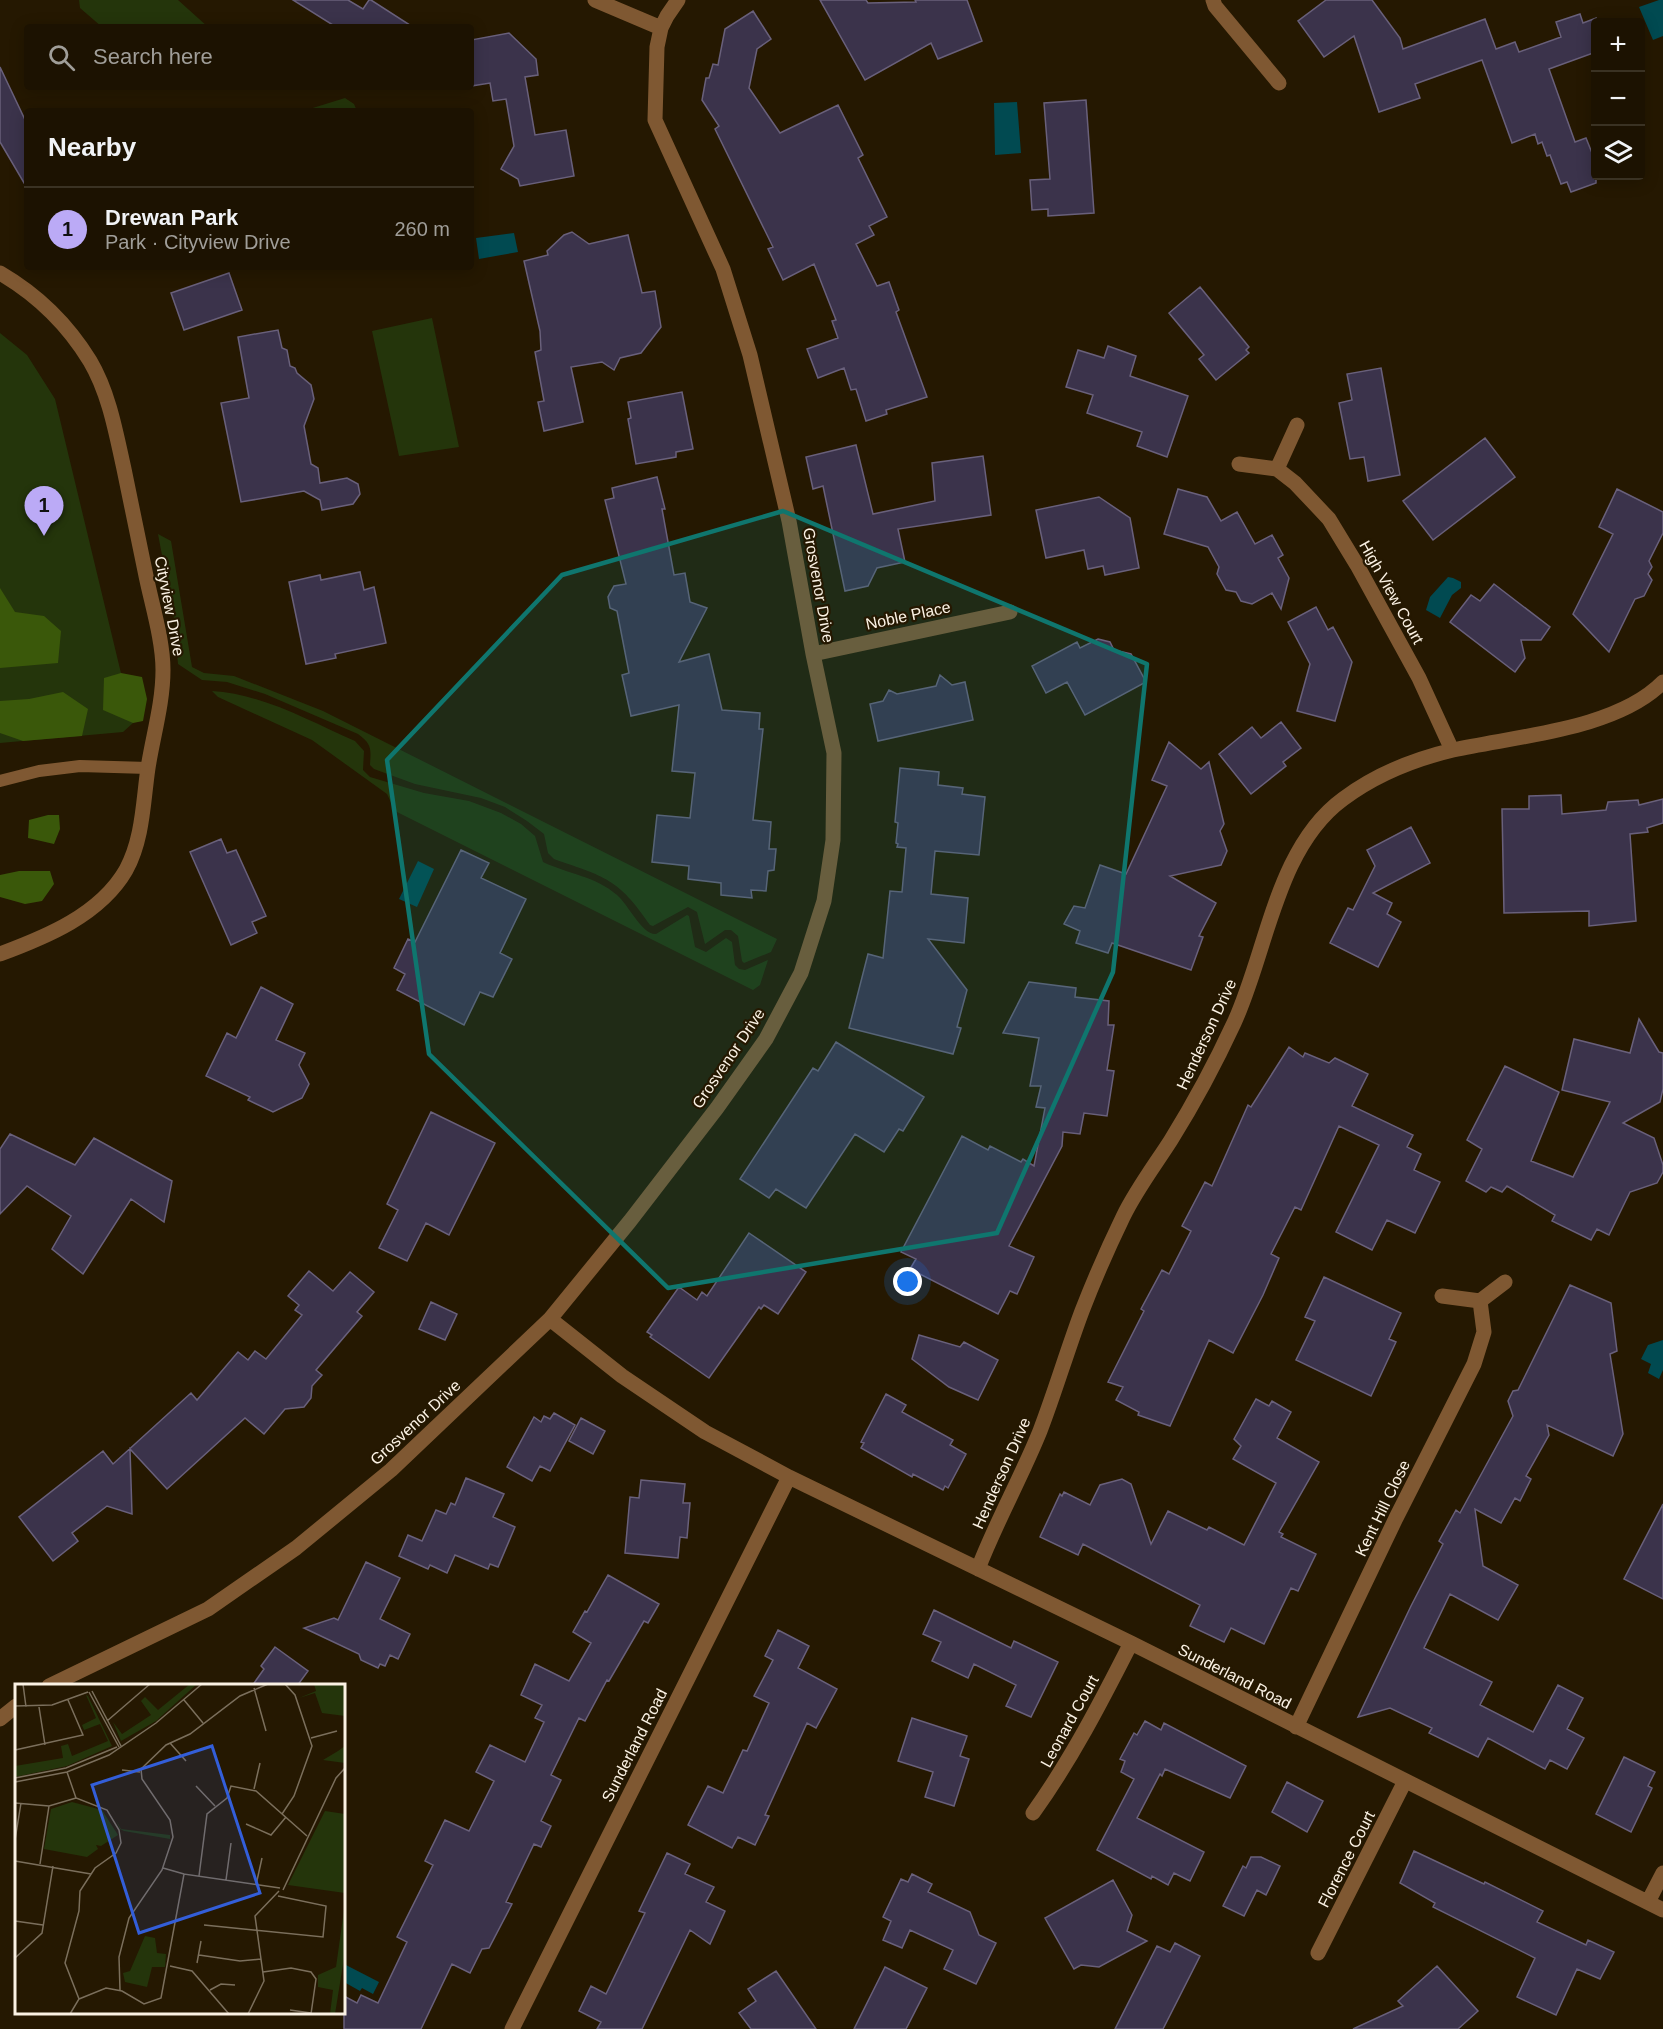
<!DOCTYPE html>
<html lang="en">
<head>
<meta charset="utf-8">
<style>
  body { margin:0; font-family:Arial,sans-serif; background:#292010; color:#f1f3f6 }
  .controls { position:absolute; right:18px; top:18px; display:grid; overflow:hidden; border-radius:6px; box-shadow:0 3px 15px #0003 }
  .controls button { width:54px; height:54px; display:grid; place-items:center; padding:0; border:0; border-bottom:2px solid #3a3223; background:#1c1201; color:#f1f3f6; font:30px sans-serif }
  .you { position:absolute; left:908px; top:1282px; width:21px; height:21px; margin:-15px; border:4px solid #fff; border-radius:50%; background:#1a73e8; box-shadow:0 0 0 9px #1a73e833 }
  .badge { display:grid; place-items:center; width:39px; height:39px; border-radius:50%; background:#bbaaf6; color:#111; font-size:20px; font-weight:700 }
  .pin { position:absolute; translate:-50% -50px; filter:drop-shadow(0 2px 3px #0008) }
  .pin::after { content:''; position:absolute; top:32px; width:21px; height:18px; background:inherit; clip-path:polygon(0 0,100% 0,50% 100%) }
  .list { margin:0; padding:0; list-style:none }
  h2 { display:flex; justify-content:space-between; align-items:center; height:78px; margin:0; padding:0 24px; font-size:26px }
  h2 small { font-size:20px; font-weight:400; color:#a09e99 }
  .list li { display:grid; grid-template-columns:39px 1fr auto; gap:18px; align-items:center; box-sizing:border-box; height:84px; padding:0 24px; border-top:2px solid #3a3223 }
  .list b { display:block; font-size:22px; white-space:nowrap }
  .list p { margin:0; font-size:20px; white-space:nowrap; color:#a09e99 }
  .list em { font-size:20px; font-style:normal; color:#a09e99 }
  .icon { flex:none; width:33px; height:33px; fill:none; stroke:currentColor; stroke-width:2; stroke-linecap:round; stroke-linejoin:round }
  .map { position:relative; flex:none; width:1663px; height:2029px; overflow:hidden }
  .search { position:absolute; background:#1c1201; box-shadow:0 3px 15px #0003; left:24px; top:24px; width:450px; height:66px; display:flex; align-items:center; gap:15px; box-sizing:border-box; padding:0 21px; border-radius:6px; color:#a09e99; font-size:22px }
  .panel { position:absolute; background:#1c1201; box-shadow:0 3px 15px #0003; left:24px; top:108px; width:450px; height:162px; border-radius:6px }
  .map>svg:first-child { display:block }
  .green { fill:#24350b }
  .forest { fill:#3a580a }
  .water { fill:#014a51 }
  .building { fill:#3b334b; stroke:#69607b; stroke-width:1.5 }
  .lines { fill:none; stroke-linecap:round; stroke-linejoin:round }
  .service { stroke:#7f5832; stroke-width:12 }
  .minor { stroke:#7f5832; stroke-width:15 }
  .tertiary { stroke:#7f5832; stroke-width:15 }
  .marked { fill:#0f766e; fill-opacity:0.2; stroke:#0f766e; stroke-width:4.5; stroke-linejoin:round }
  .labels { text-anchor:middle; stroke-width:4.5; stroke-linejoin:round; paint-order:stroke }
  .street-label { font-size:16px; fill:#fbf2e4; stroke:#251801 }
  .inset-road { fill:none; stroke:#7b6f5c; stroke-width:1.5 }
  .view { fill:#335ed9; fill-opacity:0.15; stroke:#335ed9; stroke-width:3 }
  .inset-edge { fill:none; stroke:#fbf2e4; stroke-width:3 }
</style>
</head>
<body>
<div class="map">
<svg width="1663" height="2029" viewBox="0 0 1663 2029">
  <rect width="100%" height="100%" fill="#251801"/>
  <path class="green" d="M79,0H178L208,27H102L80,8Z
    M345,98L354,104L357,111H303Z
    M432,318L459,447L399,456L372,331Z
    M0,333L27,355L55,399L133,723L123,732L0,743Z
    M158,534L171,541L192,667L204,673L234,676L323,711L771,936L777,939L771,952L744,963L742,961L738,936L731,930H725L705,944L697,912L688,907L653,926L650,925C618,878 605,877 554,859L548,853L544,834L527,821L505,807L481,798L415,784L374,769L370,765C371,749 372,744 358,734L265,694L227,682L202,680L178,664L174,619Z
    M212,691C263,694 309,721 355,741L364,751L363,770L370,777L424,793L469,801L501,813L521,824L535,836L543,862C568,874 595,876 617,895C628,904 642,935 656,934L687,915L689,916L695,947L706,952L726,938L732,942L735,965L739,969L745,970L768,960L760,985L753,990L395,811L387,794L312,740L218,697Z"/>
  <path class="forest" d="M0,588L15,612L44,616L61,631L58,663L0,668Z
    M121,673L142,677L147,699L143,721L133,723L103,710L104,678Z
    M63,692L88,709L82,736L23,741L0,733V701L29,699Z
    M48,815H59L60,829L54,844L28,838L29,820Z
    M19,871H50L54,884L42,901L25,904L0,897V875Z"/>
  <path class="water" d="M1659,0H1663V36L1653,40L1639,7Z
    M1017,102L1021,153L995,155L994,103Z
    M514,233L518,252L479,259L476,238Z
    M1448,577L1453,578L1461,582V588L1452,595L1440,618L1426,610L1430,597Z
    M418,861L434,869L417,907L399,899Z
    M1663,1340V1370L1659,1379L1648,1373L1651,1364L1641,1359L1648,1345Z
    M344,1964L379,1982L373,1994L362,1988L360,1991L344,1982Z"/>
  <path class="building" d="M293,0H348L363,9L369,0H371L413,27H336Z
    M820,0H866L868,3L916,2L915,0H967L982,41L938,59L931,43L865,80Z
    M1326,0H1372L1400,38L1403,49L1485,19L1496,49L1515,42L1519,52L1561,37L1556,22L1580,14L1583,23L1596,18V52L1549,69L1575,142L1586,138L1596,163V183L1571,192L1567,182L1561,184L1550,155L1547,156L1542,142L1538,144L1535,134L1512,143L1482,60L1415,84L1420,98L1379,112L1354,36L1324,57L1298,21Z
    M753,11L771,39L757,49L749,88L780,133L838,105L863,155L858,158L887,217L869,226L874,235L856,244L877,286L889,282L899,310L896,312L927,397L886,410L887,414L866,421L856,389L851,390L844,368L818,378L807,349L838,338L832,321L836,320L814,264L783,280L768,249L773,247L715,129L719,126L702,100L706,78H709L713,64L718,65L725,29Z
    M509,33L536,59L538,75L525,77L535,135L566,130L574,176L520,186L518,179L501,169L514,146L506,99L493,101L490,83L471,86V40Z
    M0,67L27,124V188L0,142Z
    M1086,100L1094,213L1048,216V209L1032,210L1030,180L1050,179L1044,103Z
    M572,232L589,244L628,235L642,293L655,291L661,327L641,353L620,358L614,370L602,362L571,367L583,422L544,431L538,402L544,401L535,352L541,350L540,331L524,261L548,255L547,251L564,235Z
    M229,273L242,310L184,330L171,293Z
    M1200,287L1249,347L1246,350L1249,353L1216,380L1199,359L1204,355L1169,313Z
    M278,330L282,348L287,350L290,366L295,368L297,373L311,385L314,399L304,426L311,464L318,468L320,483L347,478L358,484L360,494L353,504L322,510L320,500L304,491L241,502L221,403L249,398L238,337Z
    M1108,346L1136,356L1130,376L1188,396L1167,457L1137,446L1142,432L1087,413L1093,395L1066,387L1078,350L1104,358Z
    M1381,368L1400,475L1368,481L1364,457L1350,459L1339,403L1352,400L1347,374Z
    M682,392L693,449L676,452V457L636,464L628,419L631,418L628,402Z
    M1485,438L1515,477L1433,540L1403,501Z
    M856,445L873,514L935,501L932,463L983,456L991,515L898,529L905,562L877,568L868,586L845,591L823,486L813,489L806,457Z
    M657,477L665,509H662L674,575L685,573L690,602L707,608L679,662L709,654L722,710L760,713L759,729H763L753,820L771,822L769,849H776L774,870L768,871L766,891L751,890L752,898L721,895V883L688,879L689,866L652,862L657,815L690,818L695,773L672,771L679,705L631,716L622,675L629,673L617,611L610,608L608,597L614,586L626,584L605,500L614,498L612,488Z
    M1178,489L1207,497L1221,521L1237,512L1255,544L1272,535L1283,555L1278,558L1289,578L1281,609L1272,593L1252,604L1241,601L1236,592L1226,590L1217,574L1219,567L1208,547L1164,534Z
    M1617,489L1663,512V533L1649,561L1652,567L1648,574L1652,580L1644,596L1635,599L1609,652L1573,614L1613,534L1599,527Z
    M1099,497L1130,518L1139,568L1105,575L1103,566L1088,569L1084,550L1046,558L1036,510Z
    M360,572L364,590L374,587L386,643L335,654L336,658L306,664L289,582L320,575L321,580Z
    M1494,584L1550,627L1541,640H1521L1525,658L1515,672L1450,622L1471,595L1480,601Z
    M1316,607L1328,630L1333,627L1352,662L1335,721L1297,711L1310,664L1288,622Z
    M1098,639L1110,642L1114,650L1131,654L1146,682L1085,715L1067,682L1046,693L1032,666L1077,642L1080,648Z
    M940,675L952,685L965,682L973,720L878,741L870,704L883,701L889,690L897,694L936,686Z
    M1281,722L1301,748L1283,762L1286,766L1251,794L1219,754L1252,727L1261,738Z
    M1169,742L1201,769L1209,762L1224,824L1220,831L1227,851L1221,865L1170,876L1216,903L1199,936L1203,937L1191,970L1112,943L1108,953L1076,943L1080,931L1064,924L1074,906L1085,908L1100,865L1126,874L1167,786L1152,780Z
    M900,768L939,772L938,785L963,788L962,794L985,797L979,855L935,851L931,894L968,898L964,943L928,939L967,990L957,1027L961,1028L953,1054L849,1028L868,954L883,958L890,891L902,892L906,848L897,847L898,844L896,843L898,823L895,822Z
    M1561,795L1562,814L1606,810L1608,802L1638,800L1639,805L1663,799V823L1647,828L1648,832L1630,834L1636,921L1589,926V911L1504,913L1502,809H1529V796Z
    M1411,827L1430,863L1373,893L1392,903L1387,914L1401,922L1378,967L1330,943L1348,908L1353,910L1375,866L1367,850Z
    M221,839L227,853L236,850L266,916L252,922L257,933L231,945L190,852Z
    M461,850L489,863L481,878L526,899L500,953L512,959L493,997L480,992L464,1025L397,990L405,974L394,968L408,939L415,942Z
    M1029,982L1076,988L1075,997L1109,1001L1108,1025H1114L1107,1070L1114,1071L1107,1116L1084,1113L1080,1134L1063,1132L1062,1146L1009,1246L1034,1257L1017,1294L1010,1291L998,1314L910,1269L916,1259L901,1252L962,1136L988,1150L990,1146L1021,1162L1023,1159L1034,1166L1045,1108L1036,1107L1041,1086H1030L1039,1038L1003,1033Z
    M261,987L293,1004L276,1040L305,1053L299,1065L309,1084L302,1098L273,1112L248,1100L250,1097L206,1076L227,1033L236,1038Z
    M1639,1019L1659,1052L1663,1053V1089L1660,1102L1623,1123L1654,1138L1663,1165V1172L1657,1183L1630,1192L1609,1235L1597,1229L1591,1240L1552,1221L1555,1215L1507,1186L1502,1192L1491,1187L1486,1192L1466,1181L1482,1149L1467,1140L1505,1066L1559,1092L1531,1161L1573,1177L1610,1102L1562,1090L1574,1039L1630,1053Z
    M836,1042L924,1097L903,1131L899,1129L884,1152L855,1134L806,1208L776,1189L769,1198L740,1179L813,1068L818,1071Z
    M1289,1047L1303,1057L1305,1053L1329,1063L1335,1058L1368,1074L1352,1106L1413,1135L1407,1147L1421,1154L1414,1170L1440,1182L1415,1233L1387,1220L1372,1250L1336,1232L1379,1145L1339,1126L1301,1210L1295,1207L1271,1254L1279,1258L1263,1295L1233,1353L1209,1340L1170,1426L1138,1415L1139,1412L1116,1400L1123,1387L1108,1382L1144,1311L1141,1309L1162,1270L1169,1274L1191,1231L1182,1226L1205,1182L1212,1186L1248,1105L1251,1107Z
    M431,1112L495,1143L449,1235L426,1223L407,1261L379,1248L398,1210L387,1204Z
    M10,1134L75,1165L94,1138L172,1181L164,1222L131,1199L83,1274L52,1249L71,1216L27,1186L0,1214V1149Z
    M749,1233L806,1272L778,1314L764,1305L761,1309L759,1307L709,1378L650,1337L652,1335L647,1332L679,1287L697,1300L702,1292L707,1296Z
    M309,1271L333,1291L350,1272L374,1292L357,1312L362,1316L316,1370L322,1375L312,1386L311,1398L304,1407L285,1409L264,1434L245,1418L167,1489L130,1449L132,1514L107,1506L72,1533L78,1541L53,1561L19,1517L103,1451L113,1464L191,1393L197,1400L238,1352L248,1360L255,1351L266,1359L302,1315L295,1310L299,1305L288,1296Z
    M1324,1277L1401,1313L1389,1339L1396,1342L1371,1396L1296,1360L1315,1321L1305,1317Z
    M1570,1285L1611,1303L1617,1351L1610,1354L1623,1434L1613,1456L1547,1425L1549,1435L1526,1476L1531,1479L1520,1501L1515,1498L1501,1523L1475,1509L1483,1566L1518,1585L1498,1620L1450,1594L1424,1648L1492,1682L1480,1705L1533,1732L1558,1685L1583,1698L1567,1729L1584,1738L1567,1769L1550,1760L1545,1769L1488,1738L1478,1757L1429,1733L1432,1728L1390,1708L1358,1717L1411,1606L1443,1544L1439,1541L1456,1510L1460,1513L1513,1416L1508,1401L1513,1391L1518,1390Z
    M431,1302L457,1314L445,1340L419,1329Z
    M919,1335L960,1347L964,1342L998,1360L978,1400L949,1387L912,1359Z
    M886,1394L906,1405L902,1412L953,1440L950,1445L966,1454L948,1488L945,1486L943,1490L913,1474L912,1477L861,1448L864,1443L861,1442Z
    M1256,1399L1269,1406L1272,1401L1291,1412L1277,1438L1319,1462L1279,1532L1283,1534L1281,1537L1316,1554L1298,1591L1291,1588L1264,1644L1231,1628L1224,1642L1190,1626L1200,1605L1083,1544L1078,1555L1040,1537L1060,1494L1062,1496L1064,1492L1090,1505L1100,1485L1122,1479L1131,1484L1151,1544L1168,1511L1207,1530L1209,1527L1244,1545L1276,1483L1233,1459L1241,1446L1234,1439Z
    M554,1413L575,1425L550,1471L540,1466L532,1481L507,1467L534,1417L541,1422L544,1416L550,1419Z
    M581,1418L605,1431L593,1454L569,1441Z
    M466,1478L504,1494L493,1517L515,1527L498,1567L490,1564L488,1569L455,1555L447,1573L430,1565L428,1569L399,1556L408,1535L422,1541L436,1510L446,1514L451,1503L455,1505Z
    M641,1480L685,1484L683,1503H690L687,1538L680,1537L678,1558L625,1553L630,1497L639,1498Z
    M1663,1504V1599L1624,1579Z
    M366,1562L400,1578L380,1619L410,1634L398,1659L390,1655L385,1666L380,1664L378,1668L361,1660L359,1654L304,1628L334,1618L338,1620Z
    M608,1575L659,1604L648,1623L644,1621L609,1681L607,1680L585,1721L579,1718L551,1775L561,1780L541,1821L551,1826L541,1847L534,1844L506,1902L512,1904L489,1948L482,1949L470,1973L452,1964L421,2029H344V1996L357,2003L361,1995L378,2003L407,1942L397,1937L433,1865L425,1861L445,1820L469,1831L494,1781L476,1772L490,1745L525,1762L544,1722L535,1718L542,1705L521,1695L535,1664L569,1681L591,1643L573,1632L585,1611L587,1612Z
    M934,1610L1011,1648L1014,1641L1058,1662L1031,1717L1006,1706L1016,1685L974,1664L968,1678L932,1661L941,1642L923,1634Z
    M778,1630L809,1646L798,1668L837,1689L816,1728L807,1723L765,1815L769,1816L755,1845L738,1837L732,1848L688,1825L708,1786L723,1793L743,1750L747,1751L769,1703L754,1696L773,1660L765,1656Z
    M275,1647L308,1671L297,1686H252L264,1669L261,1666Z
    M912,1718L967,1736L960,1756L969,1759L954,1806L925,1797L933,1772L898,1761Z
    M1145,1721L1161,1730L1164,1723L1246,1766L1230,1798L1165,1769L1162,1776L1160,1774L1137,1818L1204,1852L1190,1881L1174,1873L1168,1885L1152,1876L1151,1879L1097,1850L1134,1779L1121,1772L1125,1761L1120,1759L1134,1733L1137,1735Z
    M1624,1757L1655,1772L1648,1786L1652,1788L1631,1832L1596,1814Z
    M1287,1782L1323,1801L1307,1832L1272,1812Z
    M1414,1851L1484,1884L1485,1882L1543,1911L1537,1922L1586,1945L1588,1940L1614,1952L1600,1979L1577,1969L1556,2015L1517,1997L1535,1958L1433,1907L1435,1903L1400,1883Z
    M667,1853L690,1864L685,1874L714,1887L706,1902L725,1911L710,1944L690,1930L642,2029H597L601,2022L579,2011L591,1986L606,1994L645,1913L639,1911Z
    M1251,1857H1261L1280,1866L1266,1895L1257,1890L1244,1916L1223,1906L1243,1866L1246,1868Z
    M912,1874L932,1884L928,1892L970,1912L979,1935L996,1943L976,1984L944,1969L953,1950L910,1930L902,1948L883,1940L891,1921L883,1917L901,1879L908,1882Z
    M1113,1880L1132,1915L1127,1931L1147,1941L1099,1967L1081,1965L1074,1969L1045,1918Z
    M1175,1943L1200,1956L1163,2029H1115L1157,1946L1170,1952Z
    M1437,1966L1478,2011L1458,2029H1353L1403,2006L1398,2001Z
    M885,1967L927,1988L906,2029H854Z
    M776,1971L816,2029H751L739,2013L756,2001L748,1989Z"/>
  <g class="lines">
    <path class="service" d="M0,781L39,771L80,766L148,768"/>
    <path class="minor" d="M595,0L661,28
      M1213,0L1215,6L1279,83
      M1297,425L1277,469L1295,483L1329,519L1357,565L1419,678L1452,750
      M1239,464L1277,469
      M813,654L1010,612
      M1442,1296L1480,1301
      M550,1319L622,1376L705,1432L789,1477
      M978,1569C996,1522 1021,1478 1040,1431C1055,1392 1067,1351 1082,1311C1094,1280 1108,1248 1123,1217C1136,1190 1155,1165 1171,1140C1194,1103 1215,1064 1234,1023C1267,952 1276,848 1343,799C1375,775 1415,759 1453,750C1515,736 1616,730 1663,682
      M49,1686L208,1609L296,1548L391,1470L550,1319L630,1221L717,1108L766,1039L801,973L824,901L833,840L834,753L813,654L789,521L750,355L723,269L655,120L657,47L661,28L667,16L678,0
      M0,1719L16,1706
      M1296,1727L1396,1518L1474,1364L1484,1332L1480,1301L1505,1282
      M1033,1813C1071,1760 1101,1702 1131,1643
      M1648,1902L1663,1873
      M1318,1953L1405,1781
      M512,2029L789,1477L1131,1643L1663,1910"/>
    <path class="tertiary" d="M0,273C36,294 68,325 90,361C109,393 116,433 124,469C131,503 138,537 145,571C151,602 163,639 163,670C163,703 153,736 148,768C143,802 143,839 126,870C100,915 46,937 0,954"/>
  </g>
  <path class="marked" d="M783,511L1147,664L1113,972L997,1233L668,1288L429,1054L387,760L562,575Z"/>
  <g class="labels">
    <g class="street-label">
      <text transform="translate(819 585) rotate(80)" y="6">Grosvenor Drive</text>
      <text transform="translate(1392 592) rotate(61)" y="6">High View Court</text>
      <text transform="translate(170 606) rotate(79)" y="6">Cityview Drive</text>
      <text transform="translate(908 615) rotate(-12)" y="6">Noble Place</text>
      <text transform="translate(1206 1034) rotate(-65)" y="6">Henderson Drive</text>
      <text transform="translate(728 1058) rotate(-56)" y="6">Grosvenor Drive</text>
      <text transform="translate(415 1422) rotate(-43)" y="6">Grosvenor Drive</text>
      <text transform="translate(1001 1473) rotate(-66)" y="6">Henderson Drive</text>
      <text transform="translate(1382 1508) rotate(-64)" y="6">Kent Hill Close</text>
      <text transform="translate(1235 1676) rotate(27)" y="6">Sunderland Road</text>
      <text transform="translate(1069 1721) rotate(-61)" y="6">Leonard Court</text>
      <text transform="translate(634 1745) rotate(-63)" y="6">Sunderland Road</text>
      <text transform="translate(1346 1859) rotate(-63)" y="6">Florence Court</text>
    </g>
  </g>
  <g transform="translate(15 1684)">
    <rect width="330" height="330" fill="#251801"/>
    <path d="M175,0H182L141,37L106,57L98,38L107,50L136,31L126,17L130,13L143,26ZM299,0H330V32L307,29L300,9L284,14L301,7ZM71,11L73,12L97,62L52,82L0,93V82L48,74L46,62L53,60L57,72L93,57L85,40L69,46L67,41L81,34ZM330,62V79L308,76L323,67ZM57,118L87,126L103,151L86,162L81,161L83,165L72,173L29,165L36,125ZM310,127L330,130V209L273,201ZM101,136L106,145L155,151V155L109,147L105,145ZM330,219V268L320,330H315L318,306L303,303V291L321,283ZM130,252L140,254L142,269L151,270L150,283H137L132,303L110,298L108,289L115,287Z" fill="#24350b"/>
    <path class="inset-road" d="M8,0L11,23M239,4L251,47M77,7L106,62M74,8L104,63M169,16L188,39M0,22L37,21L73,8M24,23L30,61M92,37L135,0M296,54L322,47M155,59L171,77M0,66L68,51L53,16M107,86L125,88M52,88L61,114L92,126L104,146L106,159L101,169L80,184L65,207L64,227L50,279L64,315L55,330M0,94L51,84L102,63M0,98L52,88L94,71L141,39L187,0M181,102L200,122M239,105L245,79M0,119L34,122L61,114M267,130L279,112L297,62L280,11L270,0M231,140L256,151L271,133M0,156L6,119M0,177L76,190M25,180L34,122M148,184L169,190M184,192L192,130L212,114L216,102L241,107L292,152M211,196L216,159M241,201L247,174M268,206L321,94L330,84M0,237L28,241M189,241L308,253L311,222L263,212M184,271L225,277L246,275M0,274L27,249L38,182M182,279L186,257M155,282L177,287L214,330M248,288L276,284L296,288L301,295L296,330M105,306L104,273L114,234L147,186L158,153L155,136L127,95L126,85L151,61L175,50L225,12L253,0M195,306L206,300L220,301M64,315L91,304L107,307L129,320L146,314L169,190L265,204M275,326L296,329M233,330L249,297L240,232L264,207"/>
    <path class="view" d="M197,62L245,209L124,249L77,101Z"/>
    <rect width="330" height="330" class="inset-edge"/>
  </g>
</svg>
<div class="controls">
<button>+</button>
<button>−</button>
<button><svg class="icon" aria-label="layers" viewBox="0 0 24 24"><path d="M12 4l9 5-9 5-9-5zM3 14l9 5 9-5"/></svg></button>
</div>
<div class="you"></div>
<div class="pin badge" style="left:44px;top:536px">1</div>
<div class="search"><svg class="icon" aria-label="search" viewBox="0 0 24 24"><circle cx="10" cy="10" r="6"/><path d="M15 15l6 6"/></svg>Search here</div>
<section class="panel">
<h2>Nearby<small></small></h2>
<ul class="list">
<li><span class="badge">1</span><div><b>Drewan Park</b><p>Park · Cityview Drive</p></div><em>260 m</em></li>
</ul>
</section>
</div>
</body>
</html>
